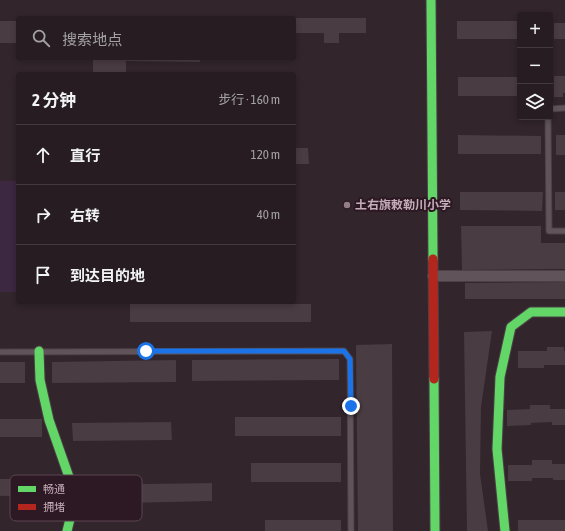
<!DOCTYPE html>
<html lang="zh">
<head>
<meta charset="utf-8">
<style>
  body { margin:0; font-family:"Asap Condensed","Noto Sans SC",sans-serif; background:#32292e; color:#f1f3f6 }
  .controls { position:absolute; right:12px; top:12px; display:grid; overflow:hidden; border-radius:4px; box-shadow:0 2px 6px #0003 }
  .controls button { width:36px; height:36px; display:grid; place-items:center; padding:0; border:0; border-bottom:1px solid #423a3f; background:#261c21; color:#f1f3f6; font:20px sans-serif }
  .stop { position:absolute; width:12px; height:12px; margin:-9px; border:3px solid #1a73e8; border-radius:50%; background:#fff }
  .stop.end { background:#1a73e8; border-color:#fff; box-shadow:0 1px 4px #0008 }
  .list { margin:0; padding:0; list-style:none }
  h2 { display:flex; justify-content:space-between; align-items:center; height:52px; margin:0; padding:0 16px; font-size:17px }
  h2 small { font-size:13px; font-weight:400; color:#a4a1a5 }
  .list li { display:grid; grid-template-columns:26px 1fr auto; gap:12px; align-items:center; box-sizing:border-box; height:60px; padding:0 16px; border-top:1px solid #423a3f }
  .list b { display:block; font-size:15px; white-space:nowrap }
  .list em { font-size:13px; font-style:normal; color:#a4a1a5 }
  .icon { flex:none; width:22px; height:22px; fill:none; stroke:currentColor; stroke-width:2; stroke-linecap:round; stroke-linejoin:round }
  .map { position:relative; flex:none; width:565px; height:531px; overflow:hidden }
  .search { position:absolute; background:#261c21; box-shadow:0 2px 6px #0003; left:16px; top:16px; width:280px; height:44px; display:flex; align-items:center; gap:10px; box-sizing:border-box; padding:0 14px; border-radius:4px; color:#a4a1a5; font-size:15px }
  .panel { position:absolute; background:#261c21; box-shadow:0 2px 6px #0003; left:16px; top:72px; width:280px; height:232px; border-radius:4px }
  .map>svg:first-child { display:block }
  .green { fill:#3c2841 }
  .building { fill:#493c42 }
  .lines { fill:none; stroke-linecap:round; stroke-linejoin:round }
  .lane-casing { stroke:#4b4046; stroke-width:7 }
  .street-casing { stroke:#4b4046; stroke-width:12 }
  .fast-casing { stroke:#4b4046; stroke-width:11 }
  .jam-casing { stroke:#4b4046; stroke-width:11 }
  .lane { stroke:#60545a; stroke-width:5 }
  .street { stroke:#60545a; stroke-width:10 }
  .fast { stroke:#63d668; stroke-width:9 }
  .jam { stroke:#b3261e; stroke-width:9 }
  .route { stroke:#1a73e8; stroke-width:5 }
  .poi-dot { fill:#927d88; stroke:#2d1923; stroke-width:1.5 }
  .labels { text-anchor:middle; stroke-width:4; stroke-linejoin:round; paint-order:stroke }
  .poi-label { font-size:12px; font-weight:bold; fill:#c5adb9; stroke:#2d1923; text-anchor:start }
  .key { fill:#2d1923; stroke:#5b4550; stroke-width:1 }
  .key-label { font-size:11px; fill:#c5adb9 }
</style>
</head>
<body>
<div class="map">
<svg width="565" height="531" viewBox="0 0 565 531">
  <rect width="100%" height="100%" fill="#32252c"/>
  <path class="green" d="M0,181H18V292H0Z"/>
  <path class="building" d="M294,18H366V33H339V43H324V33H294Z
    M0,21H18V43H0Z
    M457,21H520V39H457Z
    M554,23H565V39H554Z
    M93,58H200V62L126,61V74H93Z
    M554,76H565V93H563V97H554Z
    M458,77H520V96H458Z
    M458,135L541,136V154H458Z
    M556,135H565V155H556Z
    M294,148H308L309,164H294Z
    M460,192H543L542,211L460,210Z
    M555,192H565V210H555Z
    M461,226H541V243H565V269L462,270Z
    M565,282V299H465V283Z
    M130,302H180V304H261V302H270V304H311V322H130Z
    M492,331L481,407L480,474L488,531H467L464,332Z
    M392,344L393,531H358L356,345Z
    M547,347H564V351H565V365H544V368H518V351H547Z
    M339,359V380L192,381V360Z
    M176,360V382L52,383V362Z
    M0,362H25V383H0Z
    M530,405H550V409H565V425H552V422L531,423V425L507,426V410L530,409Z
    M235,417H341V436H235Z
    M0,419H42V437H0Z
    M171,422L172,440L73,441L72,423Z
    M532,460H552V464H565V480H553V478H532V481H508V465H532Z
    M251,463H341V482H251Z
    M0,479H57L58,495L0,496Z
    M212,483V501L85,504L84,485Z
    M265,520H341V531H265Z
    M518,520H565V531H518Z"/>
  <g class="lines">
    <g class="lane-casing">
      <path id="lane" d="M550,109L565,108
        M548,117L549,231H565
        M0,352L344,351L350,359L351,531"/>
    </g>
    <g class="street-casing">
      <path id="street" d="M433,276H565"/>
    </g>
    <g class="fast-casing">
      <path id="fast" d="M431,0L433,259
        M39,351L40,380L49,420L69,477L71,515L67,531
        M434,379L435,531
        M505,531L497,449L500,377L511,327L531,312H565"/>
    </g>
    <g class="jam-casing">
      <path id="jam" d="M433,259L434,379"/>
    </g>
    <use href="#lane" class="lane"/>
    <use href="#street" class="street"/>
    <use href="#fast" class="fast"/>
    <use href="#jam" class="jam"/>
  </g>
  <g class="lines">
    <path class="route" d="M146,351H344L350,359L351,406"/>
  </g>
  <circle class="poi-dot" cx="347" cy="205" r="4"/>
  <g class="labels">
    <g class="poi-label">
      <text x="355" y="209">土右旗敕勒川小学</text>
    </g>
  </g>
  <rect x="10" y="475" width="132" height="46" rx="6" class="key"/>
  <rect x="18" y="486" width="18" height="6" fill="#63d668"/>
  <rect x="18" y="504" width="18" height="6" fill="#b3261e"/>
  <g class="key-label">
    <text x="43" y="493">畅通</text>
    <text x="43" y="511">拥堵</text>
  </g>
</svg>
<div class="controls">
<button>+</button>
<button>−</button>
<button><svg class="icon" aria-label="layers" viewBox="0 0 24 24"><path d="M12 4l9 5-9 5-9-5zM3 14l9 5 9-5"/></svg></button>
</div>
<div class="stop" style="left:146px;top:351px"></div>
<div class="stop end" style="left:351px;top:406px"></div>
<div class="search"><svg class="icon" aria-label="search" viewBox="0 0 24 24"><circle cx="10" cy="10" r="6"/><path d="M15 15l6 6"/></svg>搜索地点</div>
<section class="panel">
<h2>2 分钟<small>步行 · 160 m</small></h2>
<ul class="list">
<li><svg class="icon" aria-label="ahead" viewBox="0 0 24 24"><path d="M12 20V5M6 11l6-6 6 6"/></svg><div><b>直行</b></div><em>120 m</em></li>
<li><svg class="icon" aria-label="right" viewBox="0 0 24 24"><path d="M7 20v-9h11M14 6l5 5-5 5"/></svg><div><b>右转</b></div><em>40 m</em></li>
<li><svg class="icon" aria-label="arrive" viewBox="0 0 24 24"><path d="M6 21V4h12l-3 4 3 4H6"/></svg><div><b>到达目的地</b></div></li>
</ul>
</section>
</div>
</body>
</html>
